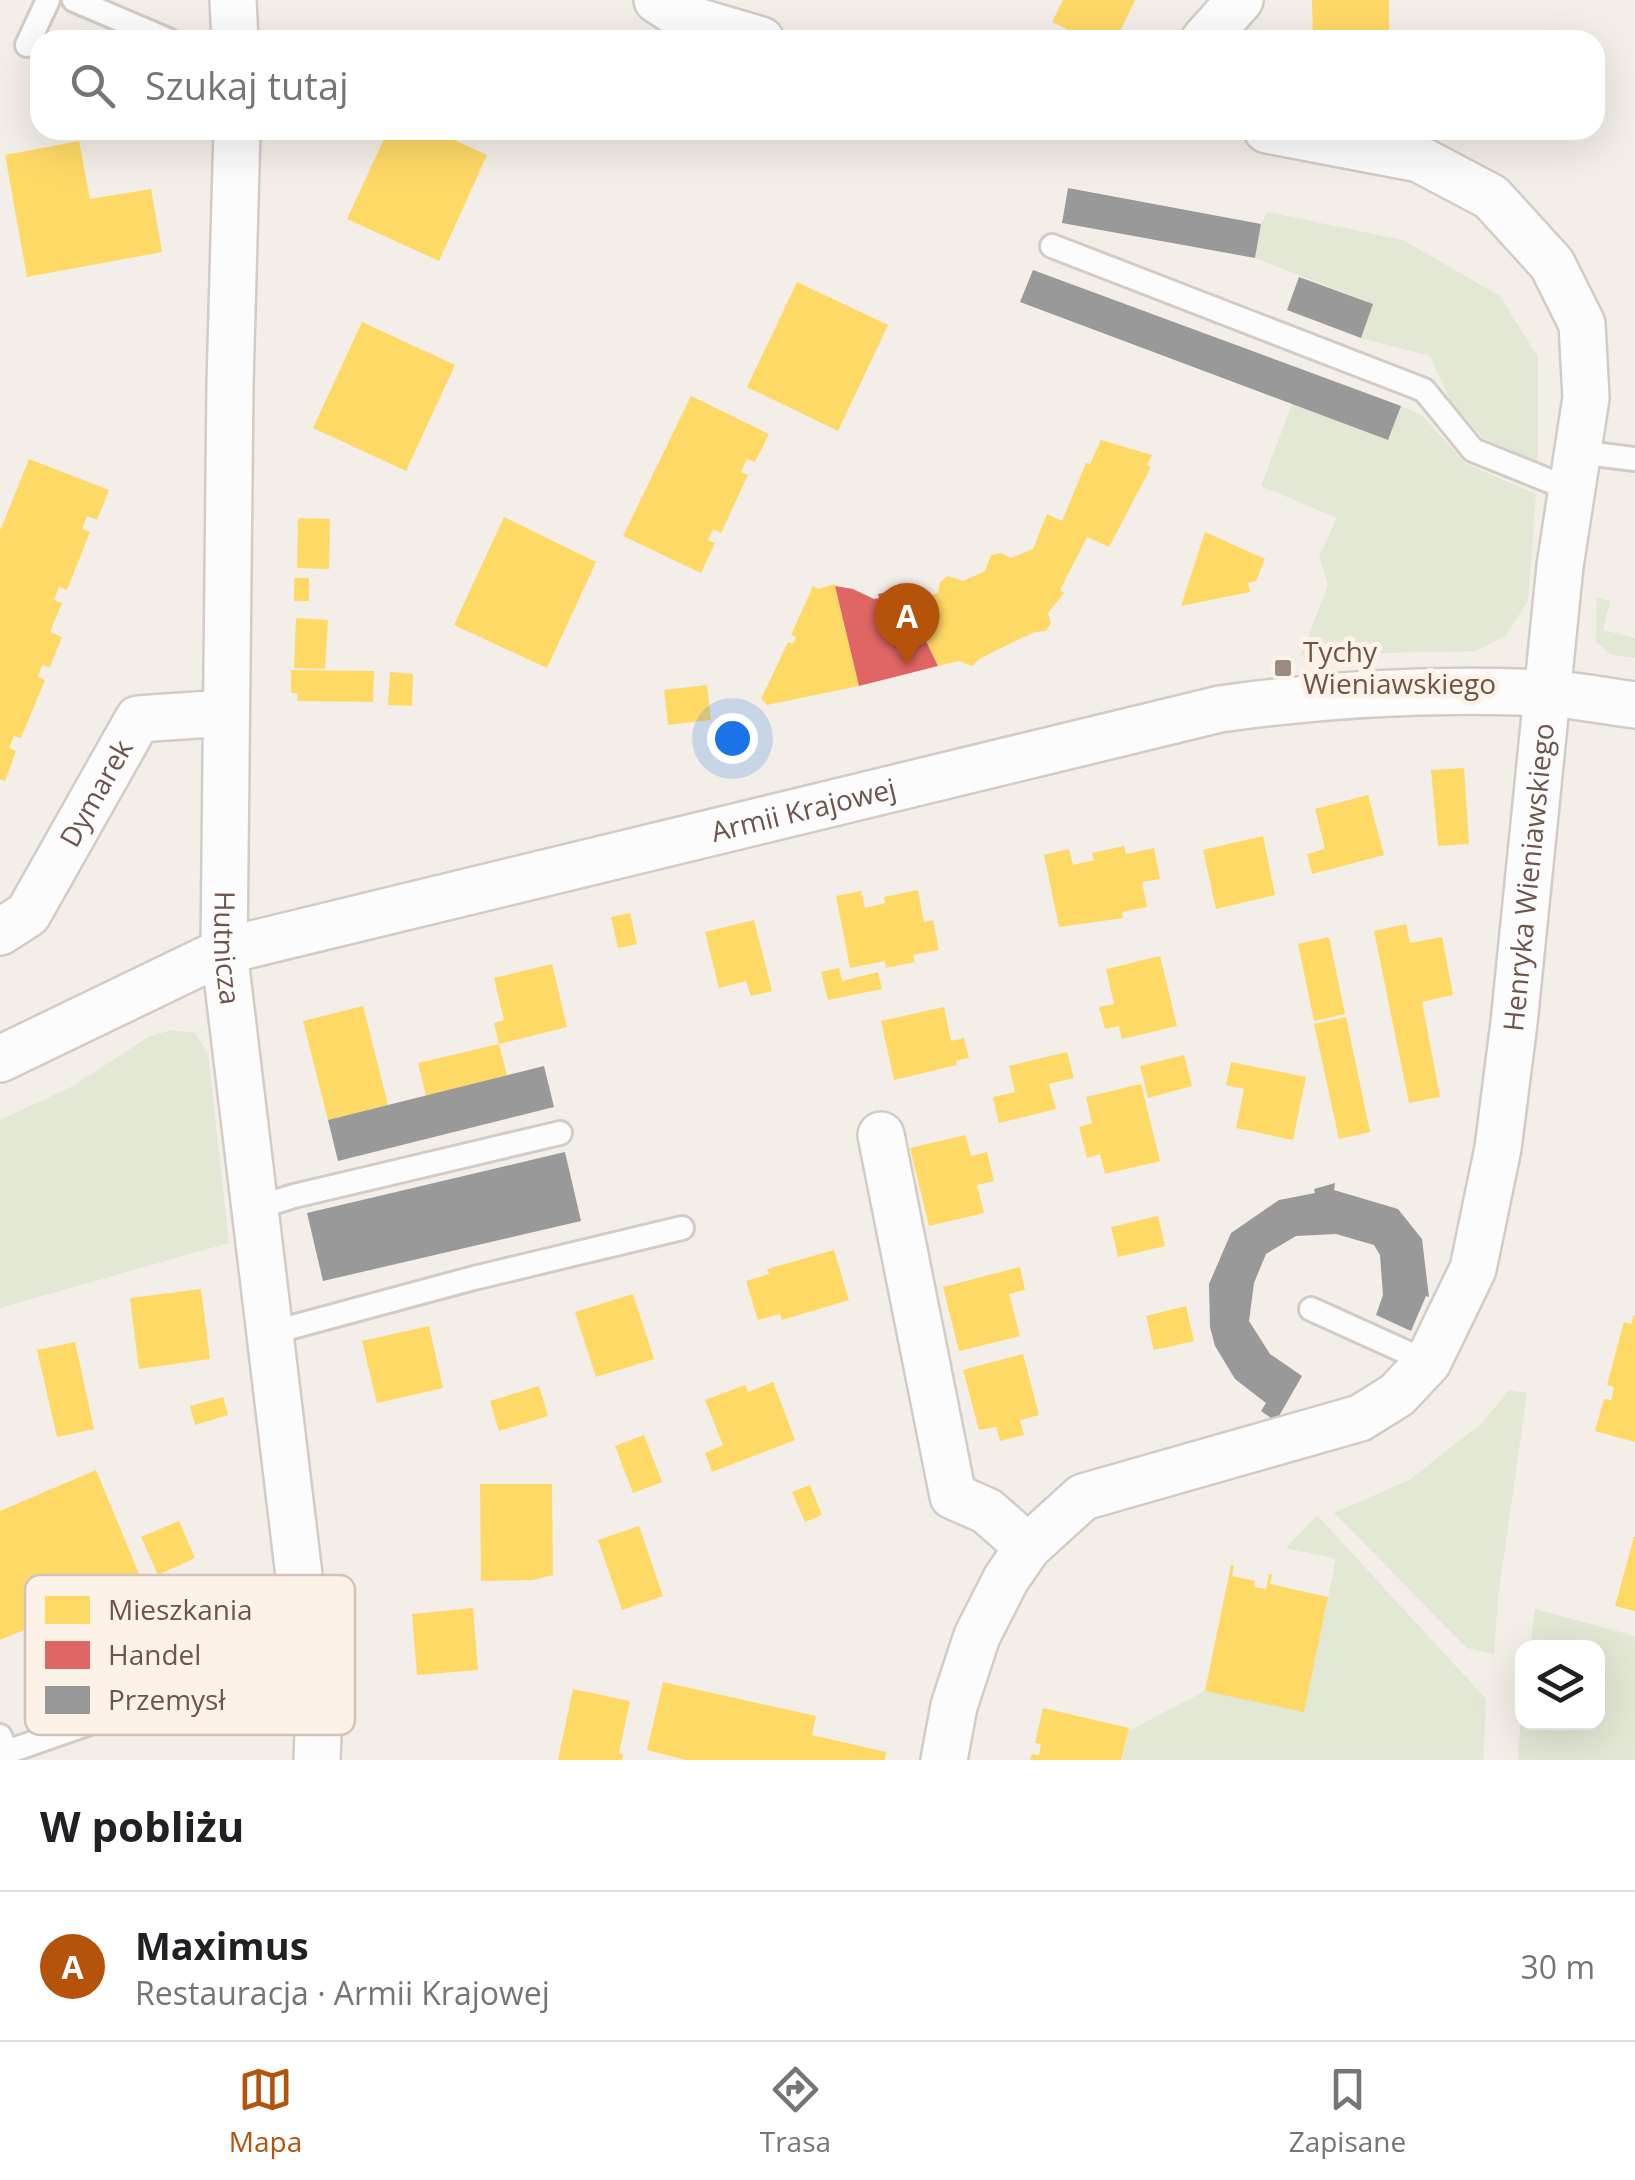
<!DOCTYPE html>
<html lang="pl">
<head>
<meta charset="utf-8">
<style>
  body { margin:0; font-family:"Open Sans",sans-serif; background:#f6f6f6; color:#202124 }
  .controls { position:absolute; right:30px; bottom:30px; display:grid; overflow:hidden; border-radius:20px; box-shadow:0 10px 40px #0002 }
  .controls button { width:90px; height:90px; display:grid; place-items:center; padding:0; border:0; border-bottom:2px solid #e0e0e0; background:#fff; color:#202124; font:50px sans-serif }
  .you { position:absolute; left:732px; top:738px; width:35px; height:35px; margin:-25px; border:8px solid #fff; border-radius:50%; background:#1a73e8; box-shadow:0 0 0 15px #1a73e833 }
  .badge { display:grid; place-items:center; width:65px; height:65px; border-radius:50%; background:#b45309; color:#fff; font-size:32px; font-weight:700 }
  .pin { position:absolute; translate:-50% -82px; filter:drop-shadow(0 2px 5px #0008) }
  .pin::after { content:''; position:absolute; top:52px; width:35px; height:30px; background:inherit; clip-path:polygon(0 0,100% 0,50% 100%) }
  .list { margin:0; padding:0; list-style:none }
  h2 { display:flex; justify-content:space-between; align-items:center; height:130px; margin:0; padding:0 40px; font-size:42px }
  h2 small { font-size:32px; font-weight:400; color:#757577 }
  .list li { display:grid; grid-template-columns:65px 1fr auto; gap:30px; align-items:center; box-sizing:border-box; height:150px; padding:0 40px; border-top:2px solid #e0e0e0 }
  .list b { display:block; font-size:38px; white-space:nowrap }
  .list p { margin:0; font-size:32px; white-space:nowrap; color:#757577 }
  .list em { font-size:32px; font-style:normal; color:#757577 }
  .icon { flex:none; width:55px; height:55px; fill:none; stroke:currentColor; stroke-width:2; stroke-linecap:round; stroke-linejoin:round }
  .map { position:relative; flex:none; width:1635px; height:1760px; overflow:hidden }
  .search { position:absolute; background:#fff; box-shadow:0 10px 40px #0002; left:30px; right:30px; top:30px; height:110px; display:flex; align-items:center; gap:25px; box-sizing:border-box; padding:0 35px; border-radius:30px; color:#757577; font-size:38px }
  .sheet { height:280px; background:#fff }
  nav { display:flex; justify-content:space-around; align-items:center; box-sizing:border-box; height:140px; border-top:2px solid #e0e0e0; background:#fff; font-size:28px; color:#757577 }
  nav a { display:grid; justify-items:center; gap:5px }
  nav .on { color:#b45309 }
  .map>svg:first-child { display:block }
  .green { fill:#e2e8d4 }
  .homes { fill:#ffd966 }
  .shops { fill:#e06666 }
  .industry { fill:#999 }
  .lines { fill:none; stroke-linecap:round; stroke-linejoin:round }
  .service-casing { stroke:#d3cbc6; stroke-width:28 }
  .minor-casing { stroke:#d3cbc6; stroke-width:50 }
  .service { stroke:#fdfcfc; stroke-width:22 }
  .minor { stroke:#fdfcfc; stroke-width:45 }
  .poi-dot { fill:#9d8a83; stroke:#fcf2e8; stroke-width:4 }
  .labels { text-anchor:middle; stroke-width:10; stroke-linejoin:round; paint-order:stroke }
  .poi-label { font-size:28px; fill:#6e544c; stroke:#fcf2e8; text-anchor:start }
  .street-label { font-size:28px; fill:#6e544c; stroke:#fcf2e8 }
  .key { fill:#fcf2e8; stroke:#d1c3b9; stroke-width:2.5 }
  .key-label { font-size:28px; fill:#6e544c }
</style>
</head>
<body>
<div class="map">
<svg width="1635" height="1760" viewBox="0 0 1635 1760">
  <rect width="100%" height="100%" fill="#f4eee8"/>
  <path class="green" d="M1267,212L1403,240L1500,296L1538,357V462L1483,438L1451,402L1430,356L1361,338L1373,304L1255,258L1261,224Z
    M1292,404L1388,440L1401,406L1422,415L1465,463L1536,494L1528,601L1506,635L1476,651L1301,655L1328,585L1319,557L1337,518L1261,486Z
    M1597,597L1610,601L1603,630L1635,638V658L1611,655L1596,641Z
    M172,1030L195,1033L208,1054L229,1243L0,1308V1120L71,1087L150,1036Z
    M1509,1390L1527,1393L1498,1597L1494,1654L1467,1648L1334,1513L1409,1480L1482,1423Z
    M1317,1515L1486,1699L1483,1760H1122L1128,1731L1205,1691L1304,1711L1336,1559L1286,1548Z
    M1535,1609L1635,1636V1760H1518L1522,1700V1722H1598V1648L1530,1647Z"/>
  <path class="homes" d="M1063,0H1135L1116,40H1090L1052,22Z
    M1312,0H1389V40H1313Z
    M1459,32H1536V40H1459Z
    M388,130H432L487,155L439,261L347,219Z
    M79,141L90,199L151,189L162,252L27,277L5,155Z
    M797,282L888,325L838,431L747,387Z
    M362,322L455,365L406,471L313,428Z
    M691,396L769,434L755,462L747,459L741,472L748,475L721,533L713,529L708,540L715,543L701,573L623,536Z
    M1101,440L1152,455L1147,465L1151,467L1109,547L1087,537L1060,590L1064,593L1048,613L1051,623L1046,631L1035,632L1007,645L979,659L972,666L959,661L938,666L908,603L938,593L940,582L948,576L963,581L985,571L991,555L1001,553L1011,558L1033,549L1047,514L1062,521L1086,463L1090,464Z
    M29,459L109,490L97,520L87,516L82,529L90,532L67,590L59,587L54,600L62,603L50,632L62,637L50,667L42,665L38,677L45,680L21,738L14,736L9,748L16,751L5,781L0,779V531Z
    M504,517L596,562L547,668L454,625Z
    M298,518L330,519L329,569L297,568Z
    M1205,532L1265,559L1256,581L1248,583L1250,592L1181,606Z
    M294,578H309V601H294Z
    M835,584L859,686L767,705L761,699L788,642L793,644L796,637L791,635L813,586L818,589Z
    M296,618L328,620L325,669L294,668Z
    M291,670L374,671L373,702L297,701L298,693H291Z
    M390,672L413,674L412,706L388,705Z
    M707,685L711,720L668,725L664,690Z
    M1464,768L1469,844L1438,846L1431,770Z
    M1368,795L1384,855L1312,874L1307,854L1325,849L1315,809Z
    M1263,836L1275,895L1216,909L1203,850Z
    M1124,846L1126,854L1154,848L1160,879L1142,882L1147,907L1122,912L1123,918L1059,927L1044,855L1069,849L1073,865L1094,860L1092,853Z
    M918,890L924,922L933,920L939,950L913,955L915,962L886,968L885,961L850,968L836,896L861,891L865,908L885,903L884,897Z
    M630,913L637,944L618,948L611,917Z
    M754,920L772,991L751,996L746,981L719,988L705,932Z
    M1406,924L1410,943L1442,937L1453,995L1422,1002L1440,1097L1409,1103L1374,931Z
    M1329,937L1345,1014L1314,1021L1298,944Z
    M1160,956L1177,1026L1122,1039L1119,1026L1105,1029L1099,1007L1114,1004L1106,969Z
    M552,964L567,1027L499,1044L494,1023L504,1020L494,978Z
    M839,968L842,981L878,972L882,989L828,1000L821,972Z
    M363,1006L388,1105L328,1120L303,1021Z
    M944,1007L951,1041L964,1038L969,1058L956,1061L957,1065L894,1080L881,1021Z
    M1346,1017L1370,1132L1339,1139L1314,1024Z
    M499,1044L507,1075L426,1096L418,1063Z
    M1067,1052L1074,1078L1049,1084L1056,1109L999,1123L993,1097L1015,1092L1009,1066Z
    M1184,1055L1192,1086L1148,1098L1140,1066Z
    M1231,1062L1306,1077L1293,1140L1236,1128L1244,1089L1226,1085Z
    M1141,1084L1160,1161L1105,1174L1100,1154L1087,1158L1079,1127L1092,1123L1086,1097Z
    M965,1135L971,1156L987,1152L994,1181L977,1185L984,1213L929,1226L910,1148Z
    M1158,1216L1165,1246L1118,1257L1111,1227Z
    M834,1250L849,1300L782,1320L780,1314L758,1320L746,1281L769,1274L767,1269Z
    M1020,1267L1025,1290L1009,1294L1020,1336L959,1351L943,1287Z
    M201,1289L210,1359L139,1369L130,1298Z
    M633,1294L654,1359L596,1377L575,1312Z
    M1186,1306L1194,1341L1154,1350L1146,1316Z
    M1634,1315H1635V1442L1595,1431L1604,1399L1611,1400L1614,1387L1607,1385L1624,1322L1631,1324Z
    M429,1326L443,1388L377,1403L362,1341Z
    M75,1342L94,1429L57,1437L37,1350Z
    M1023,1354L1039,1415L1020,1420L1024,1435L1000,1441L996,1427L979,1430L963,1370Z
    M773,1382L795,1440L712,1472L705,1453L723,1445L705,1400L745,1385L748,1392Z
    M539,1386L548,1416L499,1431L490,1401Z
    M223,1397L228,1415L195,1425L190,1406Z
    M644,1435L662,1482L633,1493L615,1446Z
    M96,1470L142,1581L0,1640V1511Z
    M480,1484H552L553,1575L533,1580L481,1581Z
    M810,1485L822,1515L805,1522L792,1492Z
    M179,1521L195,1558L158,1575L141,1537Z
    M639,1526L663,1596L622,1610L598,1540Z
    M1634,1537H1635V1611L1615,1606Z
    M1231,1565L1234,1566L1232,1576L1255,1581L1254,1587L1266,1589L1269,1574L1272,1575L1270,1584L1328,1597L1304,1712L1205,1691Z
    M473,1608L478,1670L417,1675L412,1614Z
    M663,1682L816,1716L812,1735L886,1752L885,1760H686L647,1750Z
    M573,1689L630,1701L619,1753L623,1754L622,1760H558Z
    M1043,1708L1129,1728L1121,1760H1030L1032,1754L1039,1755L1041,1744L1035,1743Z"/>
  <path class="shops" d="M835,586L853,589L874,599L879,598L878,594L901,589L938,666L859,686Z"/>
  <path class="industry" d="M1068,188L1261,224L1255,258L1062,223Z
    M1033,270L1401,406L1388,440L1020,302Z
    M1299,277L1373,304L1361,338L1287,310Z
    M544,1066L554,1107L338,1161L328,1120Z
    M565,1152L581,1221L323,1281L307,1213Z
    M1335,1183L1334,1190L1398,1209L1422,1239L1429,1297L1426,1296L1411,1331L1376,1315L1383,1295L1380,1255L1374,1245L1336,1234L1296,1236L1266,1254L1254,1283L1249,1321L1270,1354L1302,1376L1279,1416L1271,1418L1261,1411L1266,1403L1235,1379L1215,1346L1210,1327L1209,1284L1231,1233L1279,1200L1315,1193L1314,1189Z"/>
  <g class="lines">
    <g class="service-casing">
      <path id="service" d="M74,0L168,40
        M27,45L48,0
        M1052,246L1424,390L1473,450L1572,490
        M1578,452L1635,459
        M255,1208L294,1196L560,1133
        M1311,1309L1428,1362
        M270,1333L474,1278L682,1228
        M0,1736L7,1752L307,1647"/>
    </g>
    <g class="minor-casing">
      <g id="minor">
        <path d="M233,0L235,40"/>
        <path d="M657,0L683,17L761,40"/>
        <path d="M1204,40L1240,0"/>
        <path id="s1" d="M237,130L230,384L224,951L318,1734L317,1760"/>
        <path id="s2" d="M0,932L28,914L138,719L226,713"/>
        <path id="s3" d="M0,1059L224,951L1220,709C1327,694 1435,688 1543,693C1574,695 1605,701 1635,705"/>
        <path d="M881,1135L953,1496L987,1511L1028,1547"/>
        <path id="s4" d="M944,1760L954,1706L977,1636L1006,1579L1028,1547L1083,1497L1360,1418L1397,1395L1428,1362L1473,1269L1498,1148L1514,1023L1560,566L1586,398L1582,324L1552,264L1491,197L1419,159L1267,130"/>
      </g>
    </g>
    <use href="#service" class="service"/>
    <use href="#minor" class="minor"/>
  </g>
  <rect class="poi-dot" x="1273" y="658" width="20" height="20" rx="5"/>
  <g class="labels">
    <g class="poi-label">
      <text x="1303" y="662">Tychy<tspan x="1303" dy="32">Wieniawskiego</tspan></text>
    </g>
    <g class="street-label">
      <text dy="10" stroke="none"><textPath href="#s2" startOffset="172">Dymarek</textPath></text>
      <text dy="10" stroke="none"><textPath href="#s3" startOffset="845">Armii Krajowej</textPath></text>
      <text dy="10" stroke="none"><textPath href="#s4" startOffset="1182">Henryka Wieniawskiego</textPath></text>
      <text dy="10" stroke="none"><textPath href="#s1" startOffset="818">Hutnicza</textPath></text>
    </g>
  </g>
  <rect x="25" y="1575" width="330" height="160" rx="15" class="key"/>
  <rect x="45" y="1596" width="45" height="28" fill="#ffd966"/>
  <rect x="45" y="1641" width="45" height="28" fill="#e06666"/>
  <rect x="45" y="1686" width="45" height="28" fill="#999"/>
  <g class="key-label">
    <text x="108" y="1620">Mieszkania</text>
    <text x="108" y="1665">Handel</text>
    <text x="108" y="1710">Przemysł</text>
  </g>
</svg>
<div class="controls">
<button><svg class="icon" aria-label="layers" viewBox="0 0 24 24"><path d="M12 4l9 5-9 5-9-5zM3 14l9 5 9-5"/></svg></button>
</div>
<div class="you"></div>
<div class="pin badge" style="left:907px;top:665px">A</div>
<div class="search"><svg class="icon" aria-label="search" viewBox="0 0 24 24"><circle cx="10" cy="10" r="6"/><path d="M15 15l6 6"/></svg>Szukaj tutaj</div>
</div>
<section class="sheet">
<h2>W pobliżu<small></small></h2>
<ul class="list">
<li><span class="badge">A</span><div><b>Maximus</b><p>Restauracja · Armii Krajowej</p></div><em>30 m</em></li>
</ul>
</section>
<nav>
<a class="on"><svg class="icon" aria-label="map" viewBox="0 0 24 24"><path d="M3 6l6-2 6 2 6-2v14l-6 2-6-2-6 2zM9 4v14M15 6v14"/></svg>Mapa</a>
<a><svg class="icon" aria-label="directions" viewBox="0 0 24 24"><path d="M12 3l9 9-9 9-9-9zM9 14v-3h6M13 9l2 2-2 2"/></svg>Trasa</a>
<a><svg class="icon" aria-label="saved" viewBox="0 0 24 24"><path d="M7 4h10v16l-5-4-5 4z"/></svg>Zapisane</a>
</nav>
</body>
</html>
